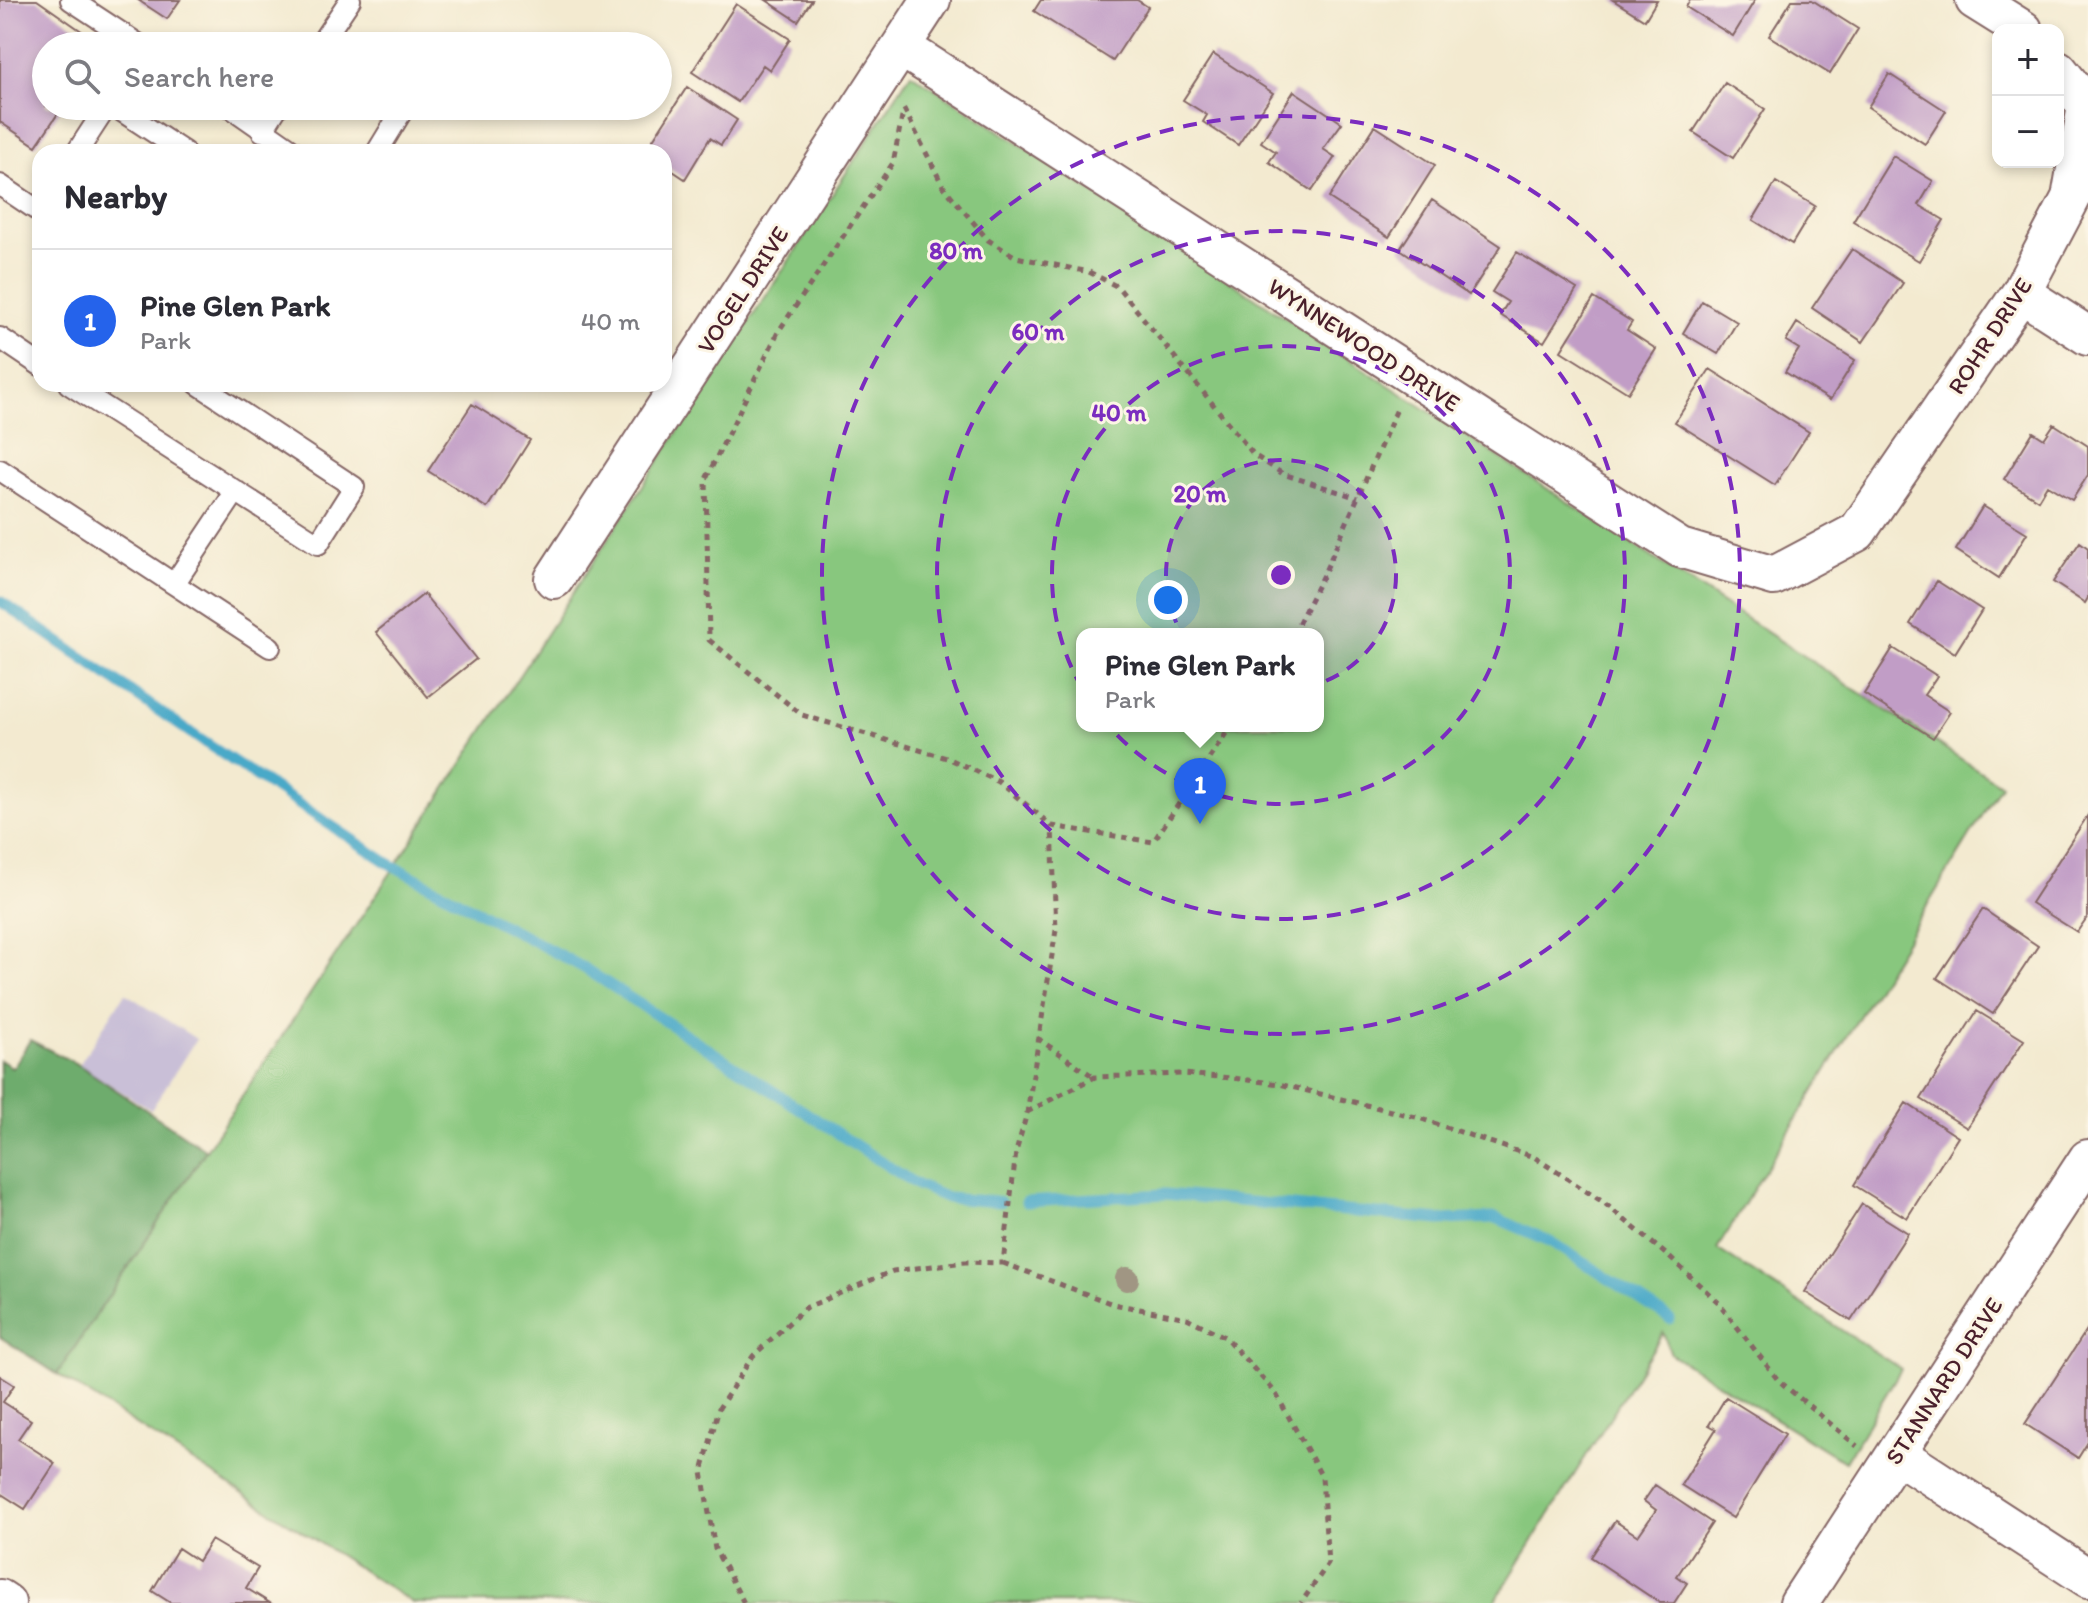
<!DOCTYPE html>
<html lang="en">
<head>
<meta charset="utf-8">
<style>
  body { margin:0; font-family:Itim,sans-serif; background:#f7f7f7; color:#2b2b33 }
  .controls { position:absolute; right:24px; top:24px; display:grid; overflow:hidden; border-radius:16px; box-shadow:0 4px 12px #0003 }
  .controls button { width:72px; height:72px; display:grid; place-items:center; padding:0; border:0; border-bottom:2px solid #e1e1e2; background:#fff; color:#2b2b33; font:40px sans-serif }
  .you { position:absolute; left:1168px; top:600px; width:28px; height:28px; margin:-20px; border:6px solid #fff; border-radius:50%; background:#1a73e8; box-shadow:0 0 0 12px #1a73e833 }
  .badge { display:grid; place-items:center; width:52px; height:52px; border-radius:50%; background:#2563eb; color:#fff; font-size:26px; font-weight:700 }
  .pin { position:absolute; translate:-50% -66px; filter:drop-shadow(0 2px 4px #0008) }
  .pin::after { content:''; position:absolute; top:42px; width:28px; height:24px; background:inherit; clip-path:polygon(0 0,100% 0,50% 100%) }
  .popup { position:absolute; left:1076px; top:628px; width:248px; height:104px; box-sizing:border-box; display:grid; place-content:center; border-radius:16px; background:#fff; filter:drop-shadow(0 2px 6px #0005); font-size:26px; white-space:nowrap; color:#7c7c81 }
  .popup b { font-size:30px; color:#2b2b33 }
  .popup::after { content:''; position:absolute; left:50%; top:100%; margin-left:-16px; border:16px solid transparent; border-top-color:#fff }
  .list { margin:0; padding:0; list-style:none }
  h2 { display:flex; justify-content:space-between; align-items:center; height:104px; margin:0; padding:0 32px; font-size:34px }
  h2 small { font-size:26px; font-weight:400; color:#7c7c81 }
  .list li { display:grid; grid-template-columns:52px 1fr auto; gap:24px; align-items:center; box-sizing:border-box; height:144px; padding:0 32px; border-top:2px solid #e1e1e2 }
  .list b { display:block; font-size:30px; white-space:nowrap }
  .list p { margin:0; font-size:26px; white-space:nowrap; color:#7c7c81 }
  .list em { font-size:26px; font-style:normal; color:#7c7c81 }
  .icon { flex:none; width:44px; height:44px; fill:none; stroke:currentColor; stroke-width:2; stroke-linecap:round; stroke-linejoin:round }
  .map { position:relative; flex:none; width:2088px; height:1603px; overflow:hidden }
  .search { position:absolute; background:#fff; box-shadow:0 4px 12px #0003; left:32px; top:32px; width:640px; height:88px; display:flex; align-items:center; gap:20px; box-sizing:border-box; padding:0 28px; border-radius:44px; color:#7c7c81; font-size:30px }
  .panel { position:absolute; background:#fff; box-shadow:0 4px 12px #0003; left:32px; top:144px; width:640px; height:248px; border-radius:24px }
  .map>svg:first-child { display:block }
  .industrial { fill:#c9bfd7 }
  .green { fill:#88c77e; stroke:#697354; stroke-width:2; fill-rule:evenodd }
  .forest { fill:#6eac6d; stroke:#5c664c; stroke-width:2 }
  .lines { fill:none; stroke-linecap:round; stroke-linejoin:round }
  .stream { stroke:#49a9c8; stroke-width:11 }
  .building { fill:#c19dc6 }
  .service-casing { stroke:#856665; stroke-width:24 }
  .minor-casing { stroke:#856665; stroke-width:42 }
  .path { stroke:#856665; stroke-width:5; stroke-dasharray:6 6; stroke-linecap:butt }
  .service { stroke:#fff; stroke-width:20 }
  .minor { stroke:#fff; stroke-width:38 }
  .tree { fill:#a09683 }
  .ring { fill:none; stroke:#7b2cbf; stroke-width:4; stroke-dasharray:14 10 }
  .labels { text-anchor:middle; stroke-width:6; stroke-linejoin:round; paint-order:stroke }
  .street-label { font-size:24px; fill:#4a1f2b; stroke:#fcf5e5 }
  .centre { fill:#7b2cbf; stroke:#fcf5e5; stroke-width:4 }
  .ring-label { font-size:24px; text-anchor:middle; font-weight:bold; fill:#7b2cbf; stroke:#fcf5e5; stroke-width:6; stroke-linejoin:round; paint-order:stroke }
</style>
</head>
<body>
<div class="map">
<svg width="2088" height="1603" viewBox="0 0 2088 1603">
  <rect width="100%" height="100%" fill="#fcf5e5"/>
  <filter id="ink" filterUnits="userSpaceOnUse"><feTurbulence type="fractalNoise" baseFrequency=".0125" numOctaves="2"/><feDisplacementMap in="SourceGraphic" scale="16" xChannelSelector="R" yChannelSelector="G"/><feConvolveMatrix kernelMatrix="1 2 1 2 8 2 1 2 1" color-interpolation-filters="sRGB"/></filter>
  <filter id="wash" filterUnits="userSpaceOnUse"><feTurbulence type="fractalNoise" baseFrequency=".006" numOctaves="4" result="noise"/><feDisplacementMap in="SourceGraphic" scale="32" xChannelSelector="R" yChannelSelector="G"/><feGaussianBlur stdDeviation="1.8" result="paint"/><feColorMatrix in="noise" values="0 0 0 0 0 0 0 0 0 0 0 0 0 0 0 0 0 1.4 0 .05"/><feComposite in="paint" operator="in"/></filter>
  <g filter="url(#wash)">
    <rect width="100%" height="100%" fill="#f3ead0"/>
    <path class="industrial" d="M125,993L196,1039L151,1110L79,1065Z"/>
    <path class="green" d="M911,73L2001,785L1717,1249L1901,1369L1845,1462L1671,1354L1663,1333L1494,1603H413L57,1374L398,862ZM1082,634H1318V726H1082Z"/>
    <path class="forest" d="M30,1040L79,1065L206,1150L57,1374L0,1337V1060L13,1068Z"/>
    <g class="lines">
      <path class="stream" d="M0,601L198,738L388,863L584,968L917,1185L947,1198L1000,1202
        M1026,1202L1165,1194L1440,1220L1496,1218L1552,1242L1670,1319"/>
    </g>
    <g id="blocks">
      <path class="building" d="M0,0H37L103,46H46V106H63L36,146L0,122Z
        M138,0H180L167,19Z
        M766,0H812L798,21Z
        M1041,0H1137L1148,7L1113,61L1034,11Z
        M1613,0H1657L1645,20Z
        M1690,0H1755L1733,36L1686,7Z
        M1792,0H1812L1858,29L1830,74L1769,36Z
        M736,4L790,39L770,70L763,65L738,102L692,72Z
        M1213,54L1273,93L1238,145L1203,122L1207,115L1183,100Z
        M1889,74L1946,111L1925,144L1868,107Z
        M1725,83L1765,109L1733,158L1693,132Z
        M687,87L737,120L721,145L710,138L685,179L664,165V152H645Z
        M1294,91L1342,123L1323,149L1335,157L1312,191L1269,162L1276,152L1261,142Z
        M1375,126L1435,165L1389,237L1329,198Z
        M1893,156L1933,181L1919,205L1944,220L1919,261L1853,221Z
        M1776,182L1815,206L1792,244L1753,220Z
        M1432,200L1501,246L1469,295L1400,249Z
        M1852,249L1903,283L1863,342L1812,308Z
        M1517,252L1577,289L1544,342L1500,315L1508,302L1492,292Z
        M1594,298L1632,322L1627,330L1656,349L1628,393L1561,351Z
        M1702,301L1737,322L1718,354L1683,333Z
        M1797,323L1855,360L1830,400L1785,372L1799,349L1786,341Z
        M1710,369L1809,432L1775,485L1675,422Z
        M472,404L530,440L487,508L428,471Z
        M2054,424L2088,446V475L2072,500L2047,485L2038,500L2004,479L2033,432L2044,439Z
        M1983,506L2027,533L1999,578L1956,550Z
        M2080,542L2088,548V598L2085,603L2053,582Z
        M1937,581L1982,610L1955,653L1910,624Z
        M424,594L476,659L428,697L376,632Z
        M1893,648L1937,676L1924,695L1950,712L1933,738L1864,694Z
        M2088,815V916L2077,932L2031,903Z
        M1983,909L2038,946L1993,1014L1937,978Z
        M1977,1011L2024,1040L1967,1128L1921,1099Z
        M1906,1103L1958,1137L1907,1218L1854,1185Z
        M1862,1204L1908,1233L1851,1321L1805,1292Z
        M2088,1328V1442L2078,1458L2025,1424Z
        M0,1376L14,1385L3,1402L31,1420L18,1439L55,1463L25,1509L0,1493Z
        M1726,1397L1785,1434L1733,1518L1681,1485L1716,1429L1709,1425Z
        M1655,1485L1712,1523L1677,1576L1687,1583L1674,1603H1660L1591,1557L1615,1521L1638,1536L1656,1510L1644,1501Z
        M211,1540L258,1568L246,1588L270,1603H171L152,1591L178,1548L198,1561Z"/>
    </g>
  </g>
  <g filter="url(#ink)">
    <use href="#blocks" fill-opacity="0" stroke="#856665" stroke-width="2"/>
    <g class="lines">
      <g class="service-casing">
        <path id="service" d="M71,0L141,46
          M319,46L350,0
          M442,46V45
          M114,106L184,152
          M229,106L295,152
          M262,131L278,106
          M77,152L107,106
          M377,152L405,106
          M0,185L40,212
          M0,338L40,365
          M69,384L318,544L354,487L198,384
          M0,470L270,647
          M174,584L236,491"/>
      </g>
      <g class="minor-casing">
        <path id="minor" d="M1975,0L2023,30
          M901,47L1680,548L1774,576L1857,532L2021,293L2071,198L2087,106L2058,70
          M2021,293L2088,336
          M554,579L931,0
          M1897,1454L2088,1578
          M0,1599L6,1603
          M1799,1603L2088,1159"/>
      </g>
      <path class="path" d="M904,109L943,186L988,240L1016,257L1089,272L1118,287L1254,455L1283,474L1358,498
        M902,117L893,163L778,332L706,479L709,640L802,715L950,759L999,782L1052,826L1153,842L1231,726
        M1293,634L1327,567L1397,409
        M1037,1038L1094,1077
        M1027,1112L1095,1077L1184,1074L1232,1078L1279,1084L1416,1117L1534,1157L1603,1202L1668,1256L1718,1302L1778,1380L1857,1446
        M1003,1263L1113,1304L1187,1318L1225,1337L1275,1392L1322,1477L1328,1564L1301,1603
        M744,1603L715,1549L702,1472L719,1408L753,1356L805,1308L893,1271L965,1262L1003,1263L1016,1152L1027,1113L1056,930L1052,826"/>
      <use href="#service" class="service"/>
      <use href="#minor" class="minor"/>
    </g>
    <circle class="tree" cx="1127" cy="1279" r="12"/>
  </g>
  <circle cx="1281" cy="575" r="115" fill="#7b2cbf" fill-opacity=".12"/>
  <g class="ring">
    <circle cx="1281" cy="575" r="115"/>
    <circle cx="1281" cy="575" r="229"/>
    <circle cx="1281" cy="575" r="344"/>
    <circle cx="1281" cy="575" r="459"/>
  </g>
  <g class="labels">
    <g class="street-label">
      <text transform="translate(743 290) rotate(-57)" y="8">VOGEL DRIVE</text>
      <text transform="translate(1990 336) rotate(-57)" y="8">ROHR DRIVE</text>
      <text transform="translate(1364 345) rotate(33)" y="8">WYNNEWOOD DRIVE</text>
      <text transform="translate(1944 1381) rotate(-57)" y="8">STANNARD DRIVE</text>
    </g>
  </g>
  <circle cx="1281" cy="575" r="12" class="centre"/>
  <g class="ring-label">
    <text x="956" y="259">80 m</text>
    <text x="1038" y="340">60 m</text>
    <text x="1119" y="421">40 m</text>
    <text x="1200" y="502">20 m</text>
  </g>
</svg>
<div class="controls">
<button>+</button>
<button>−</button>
</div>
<div class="you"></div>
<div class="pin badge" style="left:1200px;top:824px">1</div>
<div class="popup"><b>Pine Glen Park</b>Park</div>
<div class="search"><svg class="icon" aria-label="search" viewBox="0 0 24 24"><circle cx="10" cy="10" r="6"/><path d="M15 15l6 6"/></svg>Search here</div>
<section class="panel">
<h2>Nearby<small></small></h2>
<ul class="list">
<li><span class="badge">1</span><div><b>Pine Glen Park</b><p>Park</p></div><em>40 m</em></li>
</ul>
</section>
</div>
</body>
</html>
